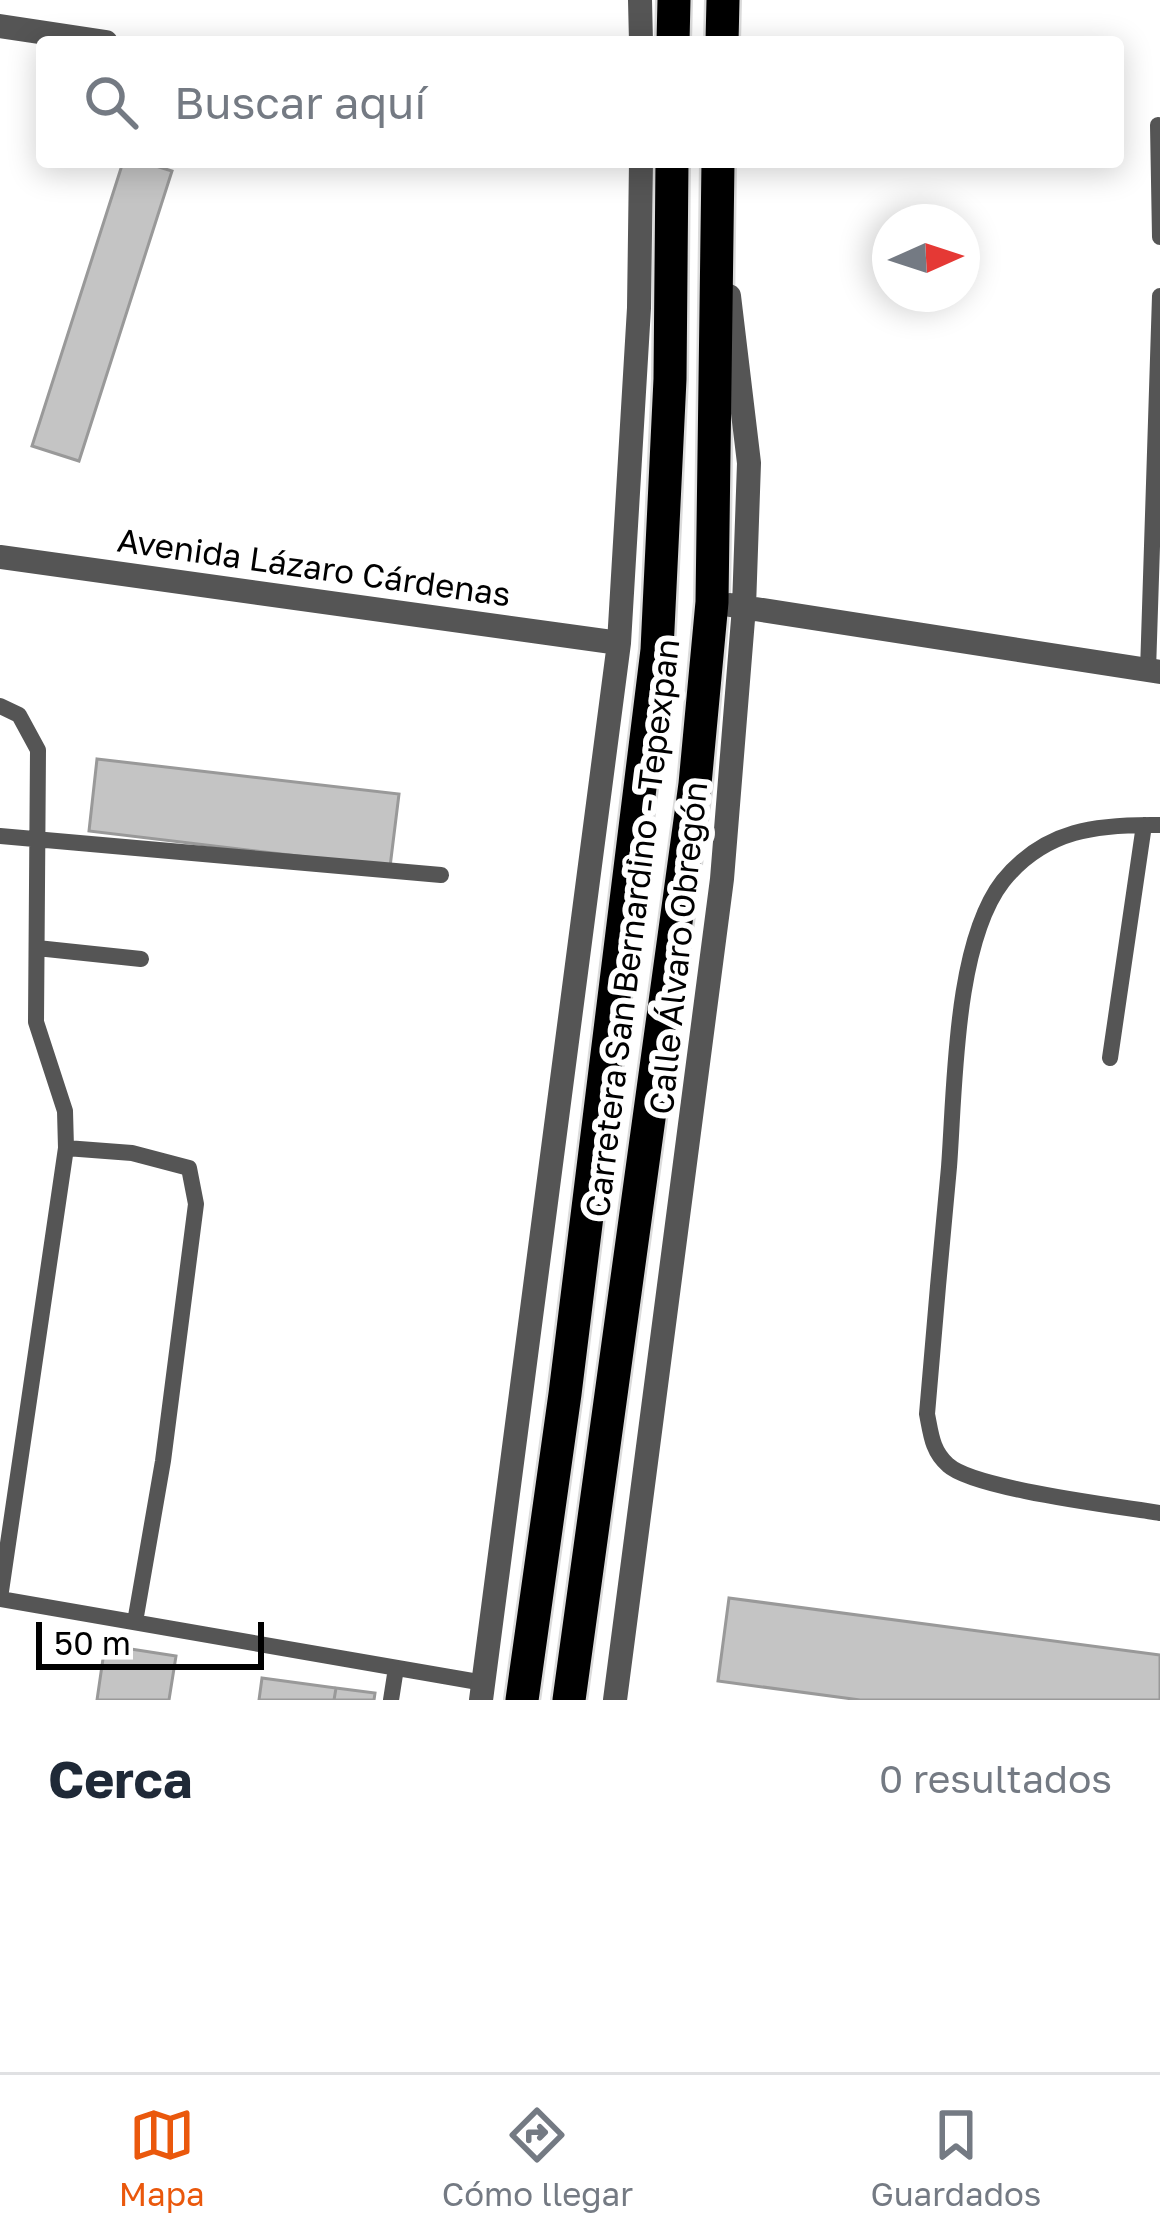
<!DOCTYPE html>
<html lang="es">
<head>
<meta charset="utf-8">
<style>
  body { margin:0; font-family:"Golos Text",sans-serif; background:#f2f2f3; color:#1f2937 }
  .compass { position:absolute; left:872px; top:204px; width:108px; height:108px; border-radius:50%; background:#fff; box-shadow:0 6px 30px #0003; rotate:87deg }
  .scale { position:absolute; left:36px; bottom:30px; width:228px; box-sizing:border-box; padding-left:12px; border:6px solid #000; border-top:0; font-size:33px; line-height:42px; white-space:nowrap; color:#000; -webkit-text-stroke:9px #fff; paint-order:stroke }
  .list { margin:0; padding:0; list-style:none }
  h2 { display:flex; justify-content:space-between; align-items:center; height:156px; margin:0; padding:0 48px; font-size:51px }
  h2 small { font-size:39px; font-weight:400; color:#747a83 }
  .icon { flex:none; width:66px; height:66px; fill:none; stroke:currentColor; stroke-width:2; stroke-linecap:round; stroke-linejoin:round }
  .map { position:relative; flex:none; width:1160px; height:1700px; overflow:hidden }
  .search { position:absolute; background:#fff; box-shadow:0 6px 30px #0003; left:36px; right:36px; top:36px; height:132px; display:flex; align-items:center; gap:30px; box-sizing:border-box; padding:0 42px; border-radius:12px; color:#747a83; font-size:45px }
  .sheet { height:372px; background:#fff }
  nav { display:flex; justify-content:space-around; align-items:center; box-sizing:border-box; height:168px; border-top:3px solid #e0e1e3; background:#fff; font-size:33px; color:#747a83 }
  nav a { display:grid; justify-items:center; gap:6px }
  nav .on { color:#ea580c }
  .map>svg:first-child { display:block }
  .building { fill:#c4c4c4; stroke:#999; stroke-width:3 }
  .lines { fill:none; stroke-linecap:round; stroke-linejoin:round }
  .trunk-casing { stroke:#dbdbdb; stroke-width:38 }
  .service { stroke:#555; stroke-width:16 }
  .minor { stroke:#555; stroke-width:24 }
  .trunk { stroke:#000; stroke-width:33 }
  .labels { text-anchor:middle; stroke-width:12; stroke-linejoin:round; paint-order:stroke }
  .street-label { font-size:33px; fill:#000; stroke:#fff }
</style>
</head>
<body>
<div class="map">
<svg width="1160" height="1700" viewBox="0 0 1160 1700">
  <rect width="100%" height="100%" fill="#fff"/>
  <path class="building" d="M123,162H143L172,171L79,461L32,446Z
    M97,759L399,794L390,867L89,831Z
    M729,1598L1160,1655V1700H860L718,1681Z
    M105,1645L176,1656L169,1700H97Z
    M262,1678L336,1688L334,1700H259Z
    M336,1688L375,1693L374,1700H334Z"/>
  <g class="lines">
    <g class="trunk-casing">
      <path id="trunk" d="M673,42L674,0
        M722,42L723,0
        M522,1700L565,1394L657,650L670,379L672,162
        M569,1700L695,784L712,602L718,162"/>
    </g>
    <path class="service" d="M1158,125L1160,237
      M1148,671L1160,296
      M0,706L19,715L38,750L36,1022L65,1111L66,1148L0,1598
      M1160,825C1098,824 1045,829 1003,881C954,944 955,1089 949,1167C941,1249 934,1332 927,1414C931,1434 932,1451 948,1465C974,1489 1118,1506 1160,1513
      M0,836L441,875
      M37,948L141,959
      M1110,1058L1144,825
      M66,1148L132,1153L189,1168L196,1204L163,1461L135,1622
      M0,1599L484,1683
      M391,1700L396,1668"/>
    <path class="minor" d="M640,0L641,42
      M0,26L106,42
      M0,557L619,643
      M730,605L1160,672
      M481,1700L619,643L639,308L641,162
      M615,1700L722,879L744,607L749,463L729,296"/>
    <use href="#trunk" class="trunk"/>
  </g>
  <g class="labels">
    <g class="street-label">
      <text transform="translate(314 567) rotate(8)" y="12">Avenida Lázaro Cárdenas</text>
      <text transform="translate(632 928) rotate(-83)" y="12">Carretera San Bernardino - Tepexpan</text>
      <text transform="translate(678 948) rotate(-84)" y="12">Calle Álvaro Obregón</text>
    </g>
  </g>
</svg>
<svg class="compass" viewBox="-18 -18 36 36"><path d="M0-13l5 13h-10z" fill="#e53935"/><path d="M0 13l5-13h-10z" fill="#747a83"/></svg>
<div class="scale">50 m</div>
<div class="search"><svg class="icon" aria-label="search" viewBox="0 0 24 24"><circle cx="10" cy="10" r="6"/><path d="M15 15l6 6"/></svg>Buscar aquí</div>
</div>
<section class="sheet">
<h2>Cerca<small>0 resultados</small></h2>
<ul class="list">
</ul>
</section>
<nav>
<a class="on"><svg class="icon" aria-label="map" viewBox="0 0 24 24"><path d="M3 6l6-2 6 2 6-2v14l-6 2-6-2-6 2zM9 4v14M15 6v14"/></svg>Mapa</a>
<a><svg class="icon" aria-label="directions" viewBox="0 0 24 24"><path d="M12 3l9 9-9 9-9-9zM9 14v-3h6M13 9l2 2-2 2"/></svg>Cómo llegar</a>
<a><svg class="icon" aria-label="saved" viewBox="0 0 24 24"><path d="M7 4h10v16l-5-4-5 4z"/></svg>Guardados</a>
</nav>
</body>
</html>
